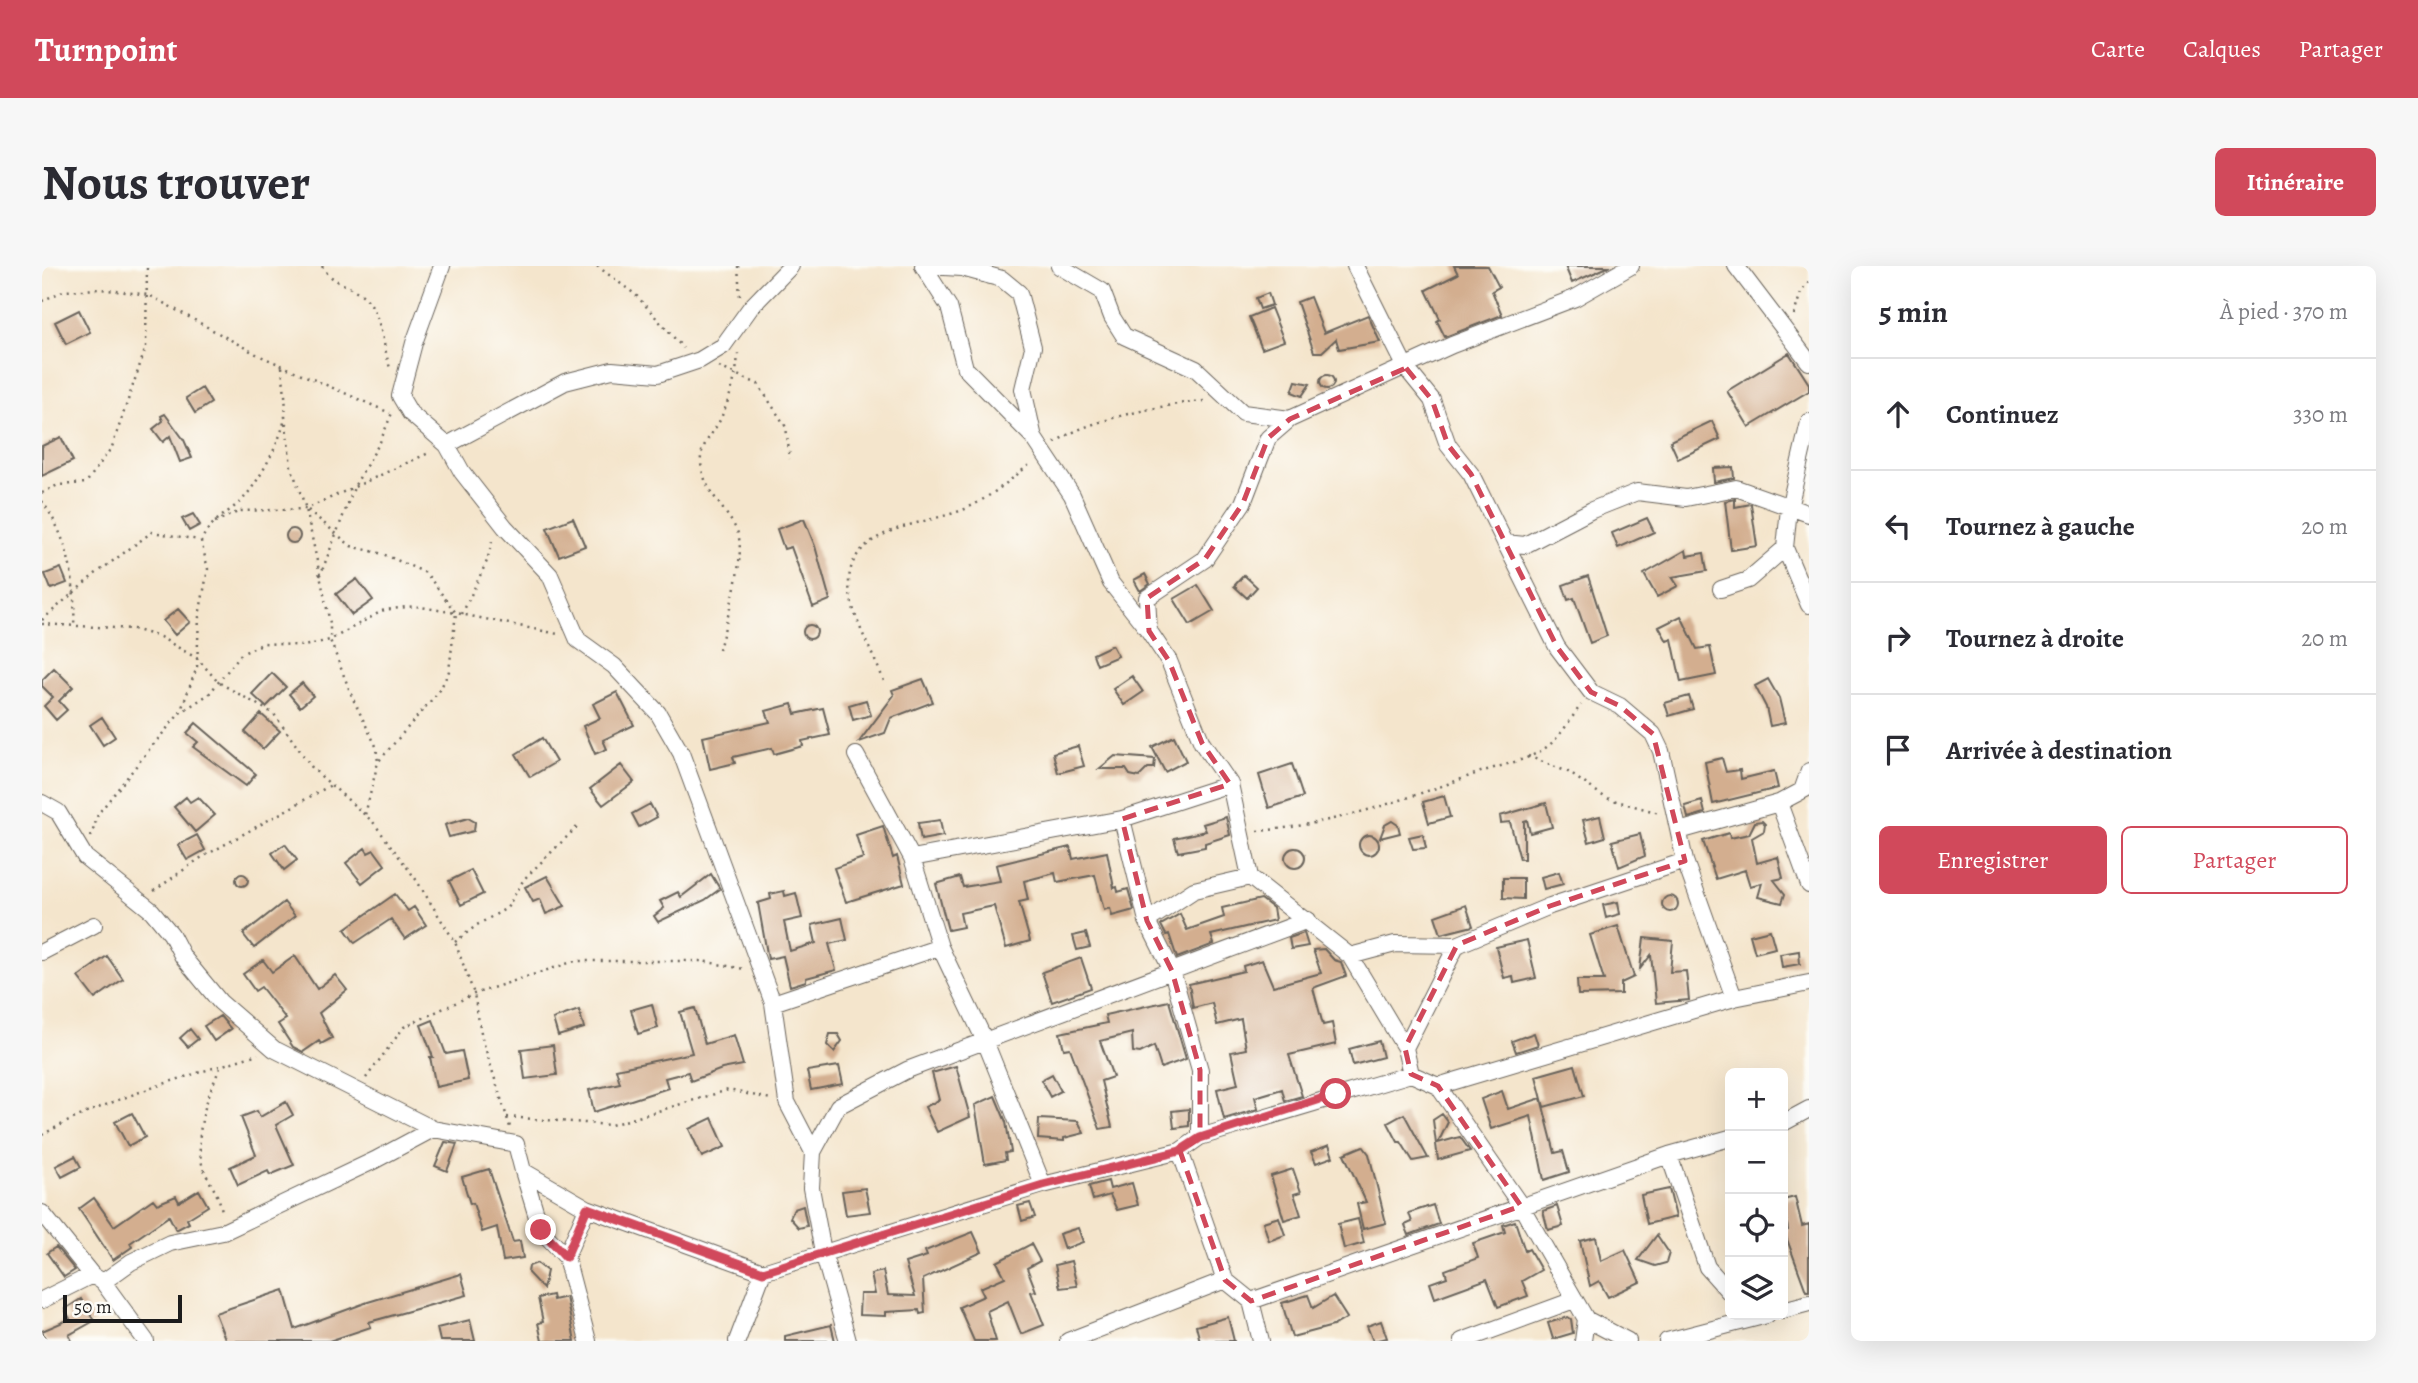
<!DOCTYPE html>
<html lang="fr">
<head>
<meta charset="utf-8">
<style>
  body { margin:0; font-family:Alegreya,serif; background:#f7f7f7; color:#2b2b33 }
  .controls { position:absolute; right:21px; bottom:21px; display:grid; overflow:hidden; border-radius:10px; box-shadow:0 7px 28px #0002 }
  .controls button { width:63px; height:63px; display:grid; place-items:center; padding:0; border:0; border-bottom:2px solid #e1e1e2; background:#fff; color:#2b2b33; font:35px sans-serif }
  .scale { position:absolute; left:21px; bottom:18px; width:119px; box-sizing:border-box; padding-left:7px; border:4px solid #1c1c1c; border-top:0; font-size:19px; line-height:24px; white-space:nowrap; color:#1c1c1c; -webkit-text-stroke:5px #fdfcf7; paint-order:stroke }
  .stop { position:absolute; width:21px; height:21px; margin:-16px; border:5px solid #d1495b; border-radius:50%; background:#fff }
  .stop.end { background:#d1495b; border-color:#fff; box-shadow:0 2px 7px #0008 }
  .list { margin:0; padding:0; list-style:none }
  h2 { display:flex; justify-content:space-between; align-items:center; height:91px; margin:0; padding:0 28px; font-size:30px }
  h2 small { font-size:23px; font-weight:400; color:#7c7c81 }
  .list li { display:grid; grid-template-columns:46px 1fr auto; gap:21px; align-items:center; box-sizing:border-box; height:112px; padding:0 28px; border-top:2px solid #e1e1e2 }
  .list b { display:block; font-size:26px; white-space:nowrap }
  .list em { font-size:23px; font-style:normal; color:#7c7c81 }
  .actions { display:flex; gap:14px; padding:21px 28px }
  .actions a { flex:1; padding:16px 0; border:2px solid #d1495b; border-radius:10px; text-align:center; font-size:24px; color:#d1495b }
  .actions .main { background:#d1495b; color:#fff }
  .icon { flex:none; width:38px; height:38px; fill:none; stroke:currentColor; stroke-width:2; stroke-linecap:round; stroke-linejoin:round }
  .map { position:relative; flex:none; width:1767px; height:1075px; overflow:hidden; border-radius:10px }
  header { display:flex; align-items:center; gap:42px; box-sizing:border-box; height:98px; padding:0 35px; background:#d1495b; color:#fff }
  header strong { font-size:33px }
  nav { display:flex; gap:38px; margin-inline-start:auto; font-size:24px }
  .intro { display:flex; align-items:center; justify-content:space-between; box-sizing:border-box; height:168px; padding:0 42px }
  h1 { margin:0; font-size:49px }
  .button { padding:18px 32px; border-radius:10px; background:#d1495b; color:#fff; font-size:24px; font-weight:700 }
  main { display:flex; gap:42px; padding:0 42px }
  aside { flex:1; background:#fff; border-radius:10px; box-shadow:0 7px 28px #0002 }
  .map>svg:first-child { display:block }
  .building { fill:#d3ae8f }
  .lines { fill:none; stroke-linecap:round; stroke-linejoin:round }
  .minor-casing { stroke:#68625a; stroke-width:18 }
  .path { stroke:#68625a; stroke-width:2.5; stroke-dasharray:2 5; stroke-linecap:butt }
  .minor { stroke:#fff; stroke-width:16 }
  .route { stroke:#d1495b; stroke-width:9 }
  .marked { fill:none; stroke:#d1495b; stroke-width:5; stroke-dasharray:14 9; stroke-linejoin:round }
</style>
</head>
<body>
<header>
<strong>Turnpoint</strong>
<nav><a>Carte</a><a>Calques</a><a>Partager</a></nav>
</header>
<div class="intro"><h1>Nous trouver</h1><a class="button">Itinéraire</a></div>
<main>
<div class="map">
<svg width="1767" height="1075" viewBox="0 0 1767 1075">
  <rect width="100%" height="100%" fill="#fdfcf7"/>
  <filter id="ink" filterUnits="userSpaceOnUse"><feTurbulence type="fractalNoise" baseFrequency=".0143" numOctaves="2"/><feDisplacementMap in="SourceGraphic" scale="14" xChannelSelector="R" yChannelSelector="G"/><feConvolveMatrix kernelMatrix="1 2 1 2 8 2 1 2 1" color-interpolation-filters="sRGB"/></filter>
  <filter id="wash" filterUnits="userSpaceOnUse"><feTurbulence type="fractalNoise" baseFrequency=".00686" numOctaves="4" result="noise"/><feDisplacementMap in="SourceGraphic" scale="28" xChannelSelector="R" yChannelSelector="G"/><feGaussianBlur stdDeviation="1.57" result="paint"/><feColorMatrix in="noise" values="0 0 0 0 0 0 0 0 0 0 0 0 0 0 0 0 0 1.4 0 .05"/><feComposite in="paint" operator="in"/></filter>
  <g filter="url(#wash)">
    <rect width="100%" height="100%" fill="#f4e5cc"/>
    <g id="blocks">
      <path class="building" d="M1412,0H1446L1457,21L1450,25L1460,49L1403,71L1395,55L1398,53L1384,24L1416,8Z
        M1523,0H1568L1530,17Z
        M1226,27L1230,39L1218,43L1214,32Z
        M1268,31L1282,67L1326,49L1338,76L1297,83L1294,73L1280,86H1272L1255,36Z
        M1229,42L1242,75L1220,83L1207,51Z
        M37,44L48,66L24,78L13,56Z
        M1747,87L1767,118V125L1707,161L1685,125Z
        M1278 116a7 7 0 1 1 14 0a7 7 0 1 1-14 0Z
        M1254,115L1268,118L1260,130L1250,126Z
        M160,122L169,137L153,147L144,132Z
        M123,148L142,174L150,192L138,196L128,170L121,176L111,163L121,155L119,150Z
        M1670,155L1678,173L1636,193L1628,175Z
        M19,171L31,195L0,210V180Z
        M1691,201L1692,212L1672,216L1671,202Z
        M1693,233V241L1709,238L1715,280L1689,284L1683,235Z
        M151,248L158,259L147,265L140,253Z
        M531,252L543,280L517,290L505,262Z
        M1605,252L1612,266L1576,282L1570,267Z
        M762,253L773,280L788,334L771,341L749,281L742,283L735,263Z
        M244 270a7 7 0 1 1 14 0a7 7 0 1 1-14 0Z
        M1644,284L1645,290L1662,287L1665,305L1630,311L1636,320L1615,331L1602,308Z
        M19,302L25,317L9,323L3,308Z
        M1103,308L1108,318L1098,325L1092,314Z
        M1202,309L1215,321L1205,332L1192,320Z
        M1546,310L1565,370L1548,377L1532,332L1526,334L1521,319Z
        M315,313L331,334L310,349L294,328Z
        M1156,319L1172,345L1148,359L1132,333Z
        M136,343L148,356L133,369L121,355Z
        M1639,350L1655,383L1668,381L1674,409L1639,416L1630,373L1625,375L1617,361Z
        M761 366a7 7 0 1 1 14 0a7 7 0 1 1-14 0Z
        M1070,379L1076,390L1055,399L1051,388Z
        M12,402L31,421L17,435L25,444L14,454L2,440L11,431L0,420V414Z
        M230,407L244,421L224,441L210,428Z
        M1090,410L1101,426L1082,439L1071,423Z
        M881,413L891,436L849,452L843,467L817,476L852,429L850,424Z
        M1726,413L1737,432L1743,457L1728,460L1724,441L1713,420Z
        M260,417L271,430L258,441L247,428Z
        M575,426L592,459L561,474L565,483L553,488L541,460L558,452L551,438Z
        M1647,430L1651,443L1627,450L1623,437Z
        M824,434L829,449L811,454L807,439Z
        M750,438L753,448L781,442L788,469L760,475L761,480L732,488L730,482L691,491L693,497L668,503L661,471L728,456L724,445Z
        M219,448L238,465L221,483L203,466Z
        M60,451L73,471L61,479L48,459Z
        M154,457L214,508L204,520L151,481L156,476L145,467Z
        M1132,470L1144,495L1123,506L1110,481Z
        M500,472L514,496L488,511L474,488Z
        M1036,480L1042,500L1016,507L1011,487Z
        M1073,490L1113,493L1112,502H1106L1097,511L1088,509L1084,503H1057Z
        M1680,492L1684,506L1698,504L1699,513L1732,505L1736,522L1671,538L1663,496Z
        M1250,498L1261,531L1227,542L1217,509Z
        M579,499L592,516L561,539L548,523Z
        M1402,530L1408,551L1387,557L1381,536Z
        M144,531L148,536L156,531L173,549L153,566L132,541Z
        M1660,535L1663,547L1646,552L1643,540Z
        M1504,537L1510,561L1488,567L1485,554L1482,555V593H1478L1468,556L1459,557L1458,550Z
        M608,538L615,551L597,561L590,548Z
        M1558,550L1563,571L1547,576L1541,554Z
        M1184,551L1188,569L1163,577V581L1136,586L1132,572L1164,565L1161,558Z
        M426,552L433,556L432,565L407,571L403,559Z
        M898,554L901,570L879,574L876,557Z
        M1350,555L1356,559L1358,567L1338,572L1343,559Z
        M1720,555L1723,558L1722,565L1710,572L1715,597L1736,591L1741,612L1732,614L1743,628L1740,637L1716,631L1720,617L1708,620L1703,604L1674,613L1661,575L1687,567L1688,572L1707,568L1713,556Z
        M841,560L851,592L855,590L862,618L804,636L792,602L821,592L814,569Z
        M1381,568L1384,582L1371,583L1367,571Z
        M1598,568L1603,590L1577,601L1570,575Z
        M1317 579a10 10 0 1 1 20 0a10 10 0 1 1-20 0Z
        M155,569L163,584L145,594L136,579Z
        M243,578L255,594L242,604L230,587Z
        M1028,581L1031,593L1065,586L1072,622L1075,621L1076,626L1086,623L1092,644L1070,650L1068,642L1062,644L1053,609L1015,616L1013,607L982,615L986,634L977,636L988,675L964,682L952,640L918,647L921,661L906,664L894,618L918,611L921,621L958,615L954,599Z
        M323,582L326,587L332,584L343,599L320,617L304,597Z
        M1243 592a10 10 0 1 1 20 0a10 10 0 1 1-20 0Z
        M429,604L441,628L419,639L407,615Z
        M1517,606L1521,618L1502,623L1499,611Z
        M194 614a6 6 0 1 1 12 0a6 6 0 1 1-12 0Z
        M669,608L678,623L663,634L616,656L612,650L622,642L618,635L636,626L639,631Z
        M505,610L523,640L504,648L498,633L491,636L483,621Z
        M1461,612H1481V633L1461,632Z
        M742,625L743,630L754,627L760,652L742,656L748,685L774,677L770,659L800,652L805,674L787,678L794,704L764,712V715L748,720L741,690L726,693L716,637L729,633L728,628Z
        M353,628L366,645L372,641L384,659L363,673L349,653L313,677L303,663Z
        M1620 638a8 8 0 1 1 16 0a8 8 0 1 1-16 0Z
        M1219,633L1231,642L1233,654L1169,669L1172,678L1135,692L1127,668L1124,669L1119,659L1138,648L1145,664L1182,651L1180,642Z
        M242,636L253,650L212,682L201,668Z
        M1576,636L1578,648L1564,652L1561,639Z
        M1424,639L1431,660L1399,668L1393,650Z
        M1576,660L1592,711L1579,717V728L1536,729L1535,714H1562L1548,669Z
        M1728,664L1733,682L1713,687L1708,669Z
        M1044,667L1048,681L1035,684L1031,670Z
        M1262,667L1266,680L1249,683L1247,672Z
        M1602,672L1631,675L1628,706L1644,705L1647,734L1614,737L1609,689L1598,703Z
        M1485,674L1494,712L1472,717L1471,710L1462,712L1454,681Z
        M1282,683L1292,694L1299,696L1304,710L1271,722L1281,759L1290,757L1294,778L1247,789L1260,830L1243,835L1240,823L1213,831L1216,843L1182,853L1175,823L1196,818L1189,786L1204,783L1199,753L1175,759L1170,737L1151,742L1147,718L1202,705L1201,700L1220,694L1231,720L1279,707L1271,684Z
        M1757,685L1758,698L1740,701L1738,688Z
        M65,690L81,713L53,733L36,711Z
        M253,690L275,723L293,709L305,724L277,747L290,772L279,778L277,775L261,786L251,781L236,758L244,753L219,721L213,725L201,708L221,694L230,706Z
        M1039,692L1049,722L1010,736L1000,706Z
        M1127,735L1144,793L1119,802L1112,780L1098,787L1091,786L1090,767L1058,775L1071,811L1059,815L1070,861L1058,863L1028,782L1022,783L1018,767L1065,757L1063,749Z
        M610,738L616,762L596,768L589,744Z
        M653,742L663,778L692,769L701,799L680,803L649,815L646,806L623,812L626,822L552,846L547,824L578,817L574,803L650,787L638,746Z
        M537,744L542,762L516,770L511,753Z
        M178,750L189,763L172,775L162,760Z
        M391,754L404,788L420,785L426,814L394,821L388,791H391L379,759Z
        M148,763L156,773L146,781L138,772Z
        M1492,767L1496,779L1474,786L1470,775Z
        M788,768H796L800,775L792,786L785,779Z
        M1337,775L1341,791L1311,799L1307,783Z
        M511,779L515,809L483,813L479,783Z
        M1533,799L1542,830L1502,841L1494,810Z
        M797,800L801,818L769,824L765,805Z
        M914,800L928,851L895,866L883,841L897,834L890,807Z
        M1010,808L1019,825L1008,831L999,814Z
        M1460,825L1466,843L1499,832L1513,887L1521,885L1527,906L1502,914L1489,850L1449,863L1439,833Z
        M953,830L964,856L969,886L963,887L964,894L943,898L933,839Z
        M244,836L251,849L234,859L252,899L228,909L226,905L196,919L188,901L214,889L199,851L215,845L218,851Z
        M1147,843V860L1132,862L1130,845Z
        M90,847L103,871L86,880L73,856Z
        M1362,848L1386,892L1371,895L1359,876H1356L1346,857Z
        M1400,848L1406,856L1396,877L1418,871L1428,885L1396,894L1391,854Z
        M670,852L683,881L660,891L647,863Z
        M997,853L1036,855L1042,867L1022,872V875L996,873Z
        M403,876L415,878L405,905L393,900Z
        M1287,879L1291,891L1274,897L1269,886Z
        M1321,880L1327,888L1344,957L1321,963L1315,938L1324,936L1302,888Z
        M33,890L39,901L20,911L14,900Z
        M447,903L471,976L478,975L481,992L461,995L455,961L440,966L431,937L428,938L420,911Z
        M1251,903L1259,926L1252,928L1259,949L1242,954L1229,910Z
        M1066,915L1068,923L1090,917L1096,939L1075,944L1068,929L1051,934L1047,920Z
        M823,922L828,946L804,949L800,925Z
        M1627,923L1634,951L1605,958L1599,929Z
        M157,924L166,940L145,953L147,957L134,964L127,950L88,977L90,981L71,994L37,943L52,932L72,960L111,933L115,938L134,930L137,936Z
        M1753,931L1760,960L1767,958V1025H1764L1742,965L1746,964L1741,934Z
        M988,937L993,951L980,955L976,940Z
        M1391,939L1397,958L1367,969L1363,959L1370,956L1367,947Z
        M761,940L765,960L757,962L748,952L752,943Z
        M1515,940L1521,960L1506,964L1501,945Z
        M1237,951L1243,969L1227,975L1221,956Z
        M1316,953L1322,977L1302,983L1296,958Z
        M1473,955L1483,985L1487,983L1499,1004L1480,1015L1486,1030L1456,1041L1445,1013L1393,1032L1388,1017L1405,1011L1403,1004L1436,992L1431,977L1463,966L1461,959Z
        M1036,962L1041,976L1022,983L1017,968Z
        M931,966L940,986L881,1013L883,1047L878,1048L877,1044L844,1046V1050L817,1049L818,1028H833L829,1008L841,1005L846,1029L873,1030L863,997L885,990L883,985Z
        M1615,969L1627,987L1624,997L1613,1000L1596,994Z
        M1554,971L1559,995L1583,984L1598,1016L1566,1031L1557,1015L1548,1020L1538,975Z
        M989,978L998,995L985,1002L994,1025L989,1026L1002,1059L979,1068L966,1035L945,1045L954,1075H932L917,1041L942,1030L938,1022L963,1011L955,996Z
        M14,981L33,1004L22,1011L5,987Z
        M1029,995L1035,1020L1018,1022L1013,999Z
        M495,997L505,1005L501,1023L486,1007L487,1000Z
        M419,1008L425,1029L327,1056L329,1061L287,1075H184L173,1047L242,1024L253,1063L326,1036Z
        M510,1029L511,1034L524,1031L533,1075H500L496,1057L501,1056L496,1032Z
        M1266,1029L1271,1042L1291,1030L1305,1052L1291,1060L1250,1071L1240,1037Z
        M39,1033L52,1055L27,1069L30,1075H4L0,1065L28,1053L23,1043Z
        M1186,1051L1192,1075H1158L1154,1060Z
        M1526,1051L1529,1053L1531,1067L1511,1073L1506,1057Z
        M428,1054L433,1075H398L395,1062Z
        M1339,1055L1345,1072L1331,1075L1325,1060Z
        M789,1059L793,1075H743V1070Z"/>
    </g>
  </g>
  <g filter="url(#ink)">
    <use href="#blocks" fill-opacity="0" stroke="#68625a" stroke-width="2"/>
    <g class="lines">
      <g class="minor-casing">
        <path id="minor" d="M400,0L372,77L358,130L368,147L405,179
          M881,0L907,41L923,102L992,172L1030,229L1069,317L1107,365
          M885,0L920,2L928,0
          M1017,0L1060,25L1070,51L1082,70L1154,103L1201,147L1248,153L1410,79L1533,32L1589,0
          M1313,0L1364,102L1390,134L1406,179L1429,208L1515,381L1549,426L1578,440L1611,468L1619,485L1643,595L1692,732
          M1694,0L1767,96
          M920,2L960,13L977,27L991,81L981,123L992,172
          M1767,156L1747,242L1743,282L1767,339
          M1463,277L1483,279L1550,244L1595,226L1644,232L1694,222L1767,248
          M1679,323L1706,314L1743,282
          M814,489L870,592L898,681L943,775L1001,919
          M1767,521L1737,537L1767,619
          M1761,522L1767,505
          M0,537L16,546L43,591L110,645L129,668L141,691L178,736L232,783L391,863L474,878L481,905L545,942L721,1006L1001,919L1138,885L1183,1014L1209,1035L1219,1075
          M1080,553L1105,655L1130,705L1158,804V871
          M1637,565L1737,537
          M870,592L1080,553L1188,518
          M1208,611L1188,518L1160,477L1127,395L1107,365L1105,332L1163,293L1201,237L1226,172L1248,153
          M1105,655L1152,624L1208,611L1308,690L1363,782L1369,808
          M0,686L52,659
          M1308,690L1353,678L1415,679L1508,640L1643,595
          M731,737L639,487L616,447L572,400L536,374L508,309L463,261L420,206L405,179L523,116L570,104L616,108L658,94L681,80L709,41L749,0
          M1363,782L1415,679
          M1396,820L1692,732L1767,717
          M1741,857L1767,843
          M1138,885L1158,871L1369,808L1396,820L1479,940L1544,1053L1586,1075
          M771,886L796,840L865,804L1266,654
          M1627,889L1665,1001L1688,1027
          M481,905L499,964L524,991L546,1075
          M0,947L50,1009L61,1016L104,1075
          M524,991L545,942
          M61,1016L89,996L128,977L181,966L333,894L391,863
          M0,1034L50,1009
          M1209,1035L1627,889L1688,872
          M1741,1044L1767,1037
          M695,1075L721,1006
          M806,1075L781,986L769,922L771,886L745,836L731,737L898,681
          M1026,1075L1183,1014
          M1420,1075L1532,1034
          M1541,1075L1544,1053
          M1625,1075L1725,1049"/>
      </g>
      <path class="path" d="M280,0C291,20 315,19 328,37C339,53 342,83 348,102
        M555,0L594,29L641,82
        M696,0L698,31
        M0,35L21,25L58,23L107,29L216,89L348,147
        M1752,49L1759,26L1767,16
        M677,101L716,118L744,161L748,193
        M243,150L249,200L264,243L288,357V374L311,433L334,480L336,496L323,549
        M1013,177C1039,155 1127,137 1163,135
        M0,227L16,219L44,217L70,181L104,81L105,0
        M0,235C27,273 34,315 32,360
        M266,244L309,280L341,288L384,307L414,347L516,368
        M173,256L198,245L264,243L389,186
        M278,310L313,219L338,176L350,147
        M420,348L445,295L451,271
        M0,354L52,309L110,266L157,274
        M0,358L91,363L118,371L156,393L176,416L232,448L271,503L331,556L373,612L413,676L432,728L440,772L468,861
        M677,384C683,358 707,286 694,263C683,242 661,223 659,197C657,180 671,168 678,154C688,132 695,110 696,87
        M842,415C830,385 809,351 807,319C805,260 885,259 923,243C947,232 969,214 989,197
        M138,447L155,401L157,350L166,303L159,275C170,252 184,250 201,233C216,217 241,172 243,150C245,134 241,116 240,100
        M1486,490L1526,506L1564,532L1617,547
        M1215,565C1292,559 1364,533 1436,507C1458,499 1487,495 1506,480C1519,470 1529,452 1539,439
        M49,571L56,548L106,485L138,447L167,428L199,388L222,377L262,380L288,374L342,344L373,340L414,347L407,405L398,424L336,496
        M112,625L157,593L289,519
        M413,676L435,659L465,642L482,613L537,559
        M178,802C165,831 152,866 160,898C165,916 179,928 180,948
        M324,812L362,761L432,728L533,695H660L702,703
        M465,851L569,859L686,824L729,833
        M0,869C66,832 144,811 216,788"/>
      <use href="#minor" class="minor"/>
    </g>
  </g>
  <g class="lines" filter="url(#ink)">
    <path class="route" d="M499,964L524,991L545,942L721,1006L1001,919L1138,885L1158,872L1294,828"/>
  </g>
  <path class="marked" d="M1364,102L1390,134L1406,179L1429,208L1515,381L1549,426L1578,440L1611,468L1643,595L1508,640L1415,679L1363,782L1369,808L1396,820L1479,940L1209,1035L1183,1014L1138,885L1158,871V804L1130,705L1105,655L1080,553L1188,518L1160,477L1127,395L1107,365L1105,332L1163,293L1201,237L1226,172L1248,153Z"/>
</svg>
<div class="controls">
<button>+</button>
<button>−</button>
<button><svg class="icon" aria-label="locate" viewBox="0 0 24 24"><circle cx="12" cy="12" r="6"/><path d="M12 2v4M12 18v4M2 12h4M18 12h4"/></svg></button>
<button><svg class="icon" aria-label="layers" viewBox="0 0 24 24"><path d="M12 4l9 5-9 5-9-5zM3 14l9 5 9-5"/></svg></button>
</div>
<div class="scale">50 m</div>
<div class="stop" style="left:1294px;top:828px"></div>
<div class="stop end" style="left:499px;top:964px"></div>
</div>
<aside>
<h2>5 min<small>À pied · 370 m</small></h2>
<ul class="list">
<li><svg class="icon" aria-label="ahead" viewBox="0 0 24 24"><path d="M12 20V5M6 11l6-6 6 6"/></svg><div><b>Continuez</b></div><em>330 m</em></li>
<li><svg class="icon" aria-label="left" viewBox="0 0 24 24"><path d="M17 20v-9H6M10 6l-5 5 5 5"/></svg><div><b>Tournez à gauche</b></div><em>20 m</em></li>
<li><svg class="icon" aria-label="right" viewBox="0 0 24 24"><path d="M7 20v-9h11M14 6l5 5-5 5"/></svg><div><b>Tournez à droite</b></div><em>20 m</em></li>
<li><svg class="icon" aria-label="arrive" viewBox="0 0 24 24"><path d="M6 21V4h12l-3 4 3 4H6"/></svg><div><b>Arrivée à destination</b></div></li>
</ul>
<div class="actions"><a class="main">Enregistrer</a><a>Partager</a></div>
</aside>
</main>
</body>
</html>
